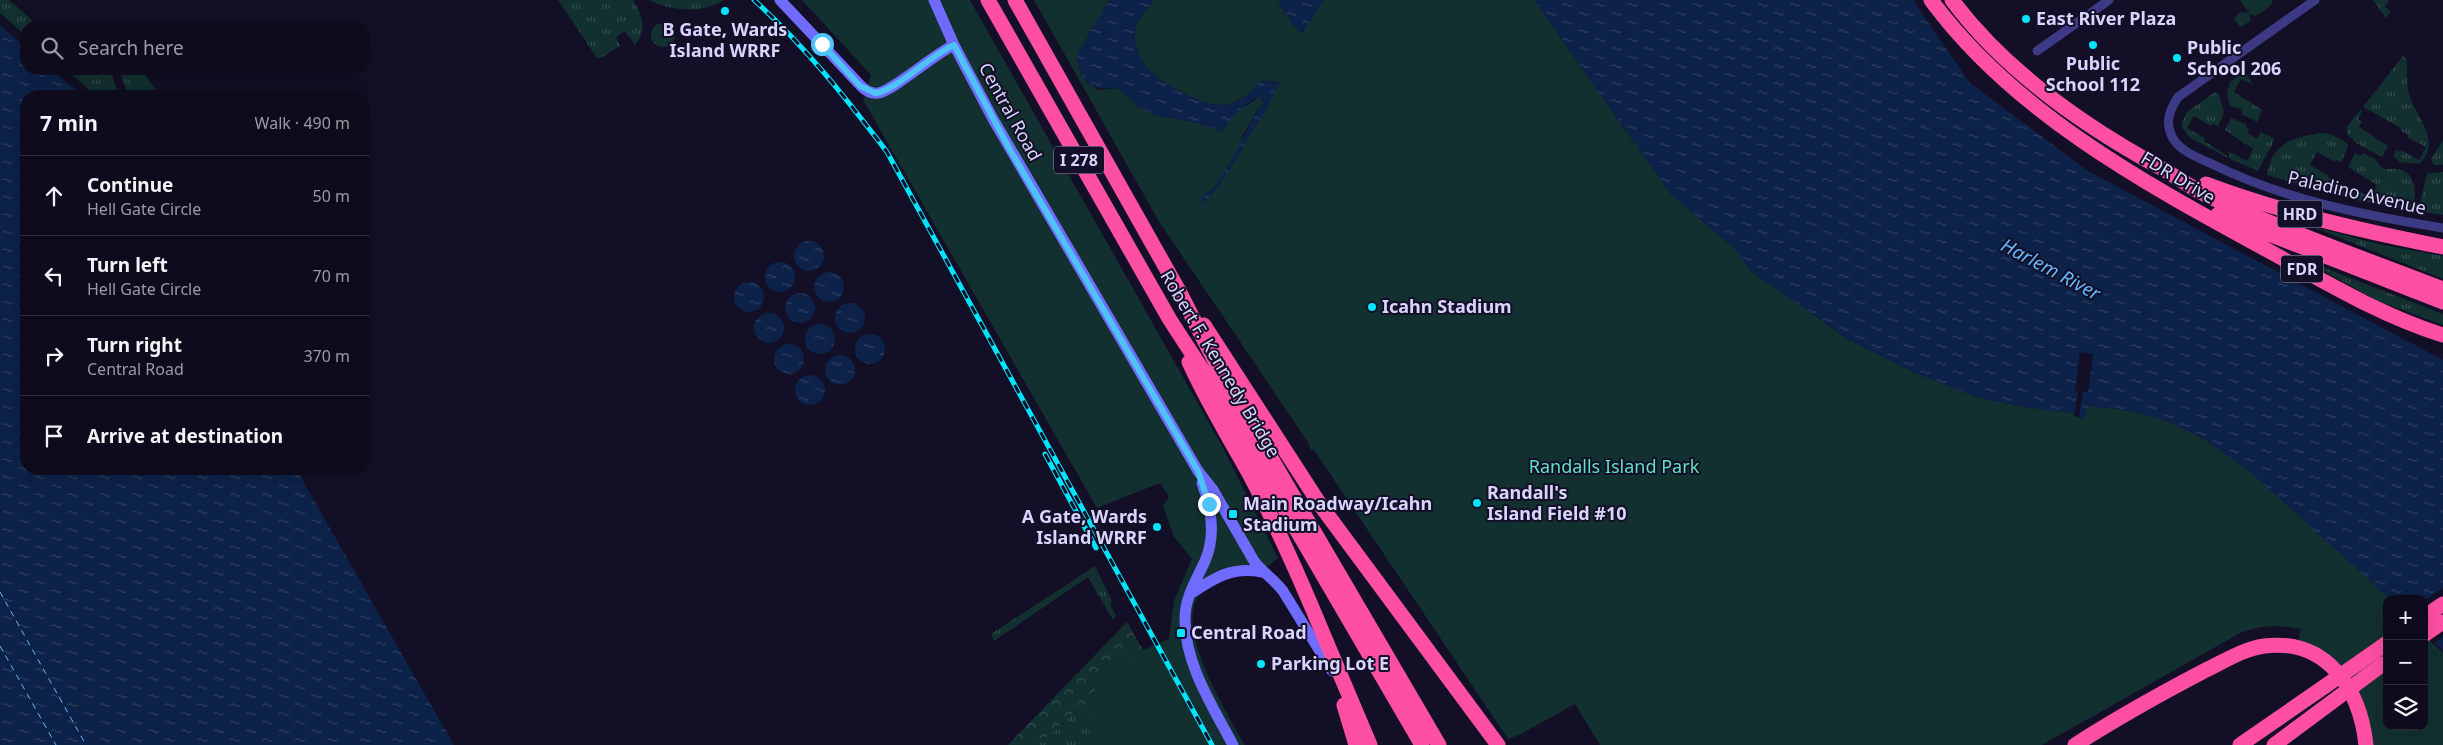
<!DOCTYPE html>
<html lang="en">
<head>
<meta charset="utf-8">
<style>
  body { margin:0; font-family:"Noto Sans",sans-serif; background:#1c1929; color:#f1f3f6 }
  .controls { position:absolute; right:15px; bottom:15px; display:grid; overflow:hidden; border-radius:10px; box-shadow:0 5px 20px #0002 }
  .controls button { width:45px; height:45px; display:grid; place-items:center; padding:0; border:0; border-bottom:1px solid #2e2b3b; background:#0e0b1c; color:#f1f3f6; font:25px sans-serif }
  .stop { position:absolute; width:15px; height:15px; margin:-11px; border:4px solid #4fc3f7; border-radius:50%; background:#fff }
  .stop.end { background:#4fc3f7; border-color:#fff; box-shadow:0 1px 5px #0008 }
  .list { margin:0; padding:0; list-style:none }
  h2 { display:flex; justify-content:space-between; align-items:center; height:65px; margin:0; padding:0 20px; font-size:21px }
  h2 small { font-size:16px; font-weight:400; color:#9b9ba3 }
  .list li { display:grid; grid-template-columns:32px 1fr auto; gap:15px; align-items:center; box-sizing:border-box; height:80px; padding:0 20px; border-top:1px solid #2e2b3b }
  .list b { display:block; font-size:19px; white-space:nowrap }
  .list p { margin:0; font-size:16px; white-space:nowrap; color:#9b9ba3 }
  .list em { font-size:16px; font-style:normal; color:#9b9ba3 }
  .icon { flex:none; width:28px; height:28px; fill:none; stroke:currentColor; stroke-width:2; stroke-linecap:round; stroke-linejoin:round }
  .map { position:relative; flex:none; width:2443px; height:745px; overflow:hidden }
  .search { position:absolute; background:#0e0b1c; box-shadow:0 5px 20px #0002; left:20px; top:20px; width:350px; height:55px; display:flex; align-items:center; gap:12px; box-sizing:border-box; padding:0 18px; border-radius:20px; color:#9b9ba3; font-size:19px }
  .panel { position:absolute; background:#0e0b1c; box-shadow:0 5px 20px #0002; left:20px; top:90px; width:350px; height:385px; border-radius:20px }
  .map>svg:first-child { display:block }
  .grass { fill:url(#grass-tufts) }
  .forest { fill:url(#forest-crowns) }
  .park { fill:#12302f }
  .water { fill:url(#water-ripples) }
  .pier { fill:#130f26 }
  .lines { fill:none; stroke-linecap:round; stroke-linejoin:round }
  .ferry { stroke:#62b6ff; stroke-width:1; stroke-dasharray:6 5; stroke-linecap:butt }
  .street { stroke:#3d3a85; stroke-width:9 }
  .secondary { stroke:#6f6bff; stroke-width:11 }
  .highway { stroke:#ff4fa3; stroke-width:15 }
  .rail-casing { stroke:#00e5ff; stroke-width:5 }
  .rail { stroke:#130f26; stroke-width:3; stroke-dasharray:9; stroke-linecap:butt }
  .highway-bridge { stroke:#ff4fa3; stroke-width:15 }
  .route { stroke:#4fc3f7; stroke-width:6 }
  .poi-dot { fill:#00e5ff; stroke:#130f26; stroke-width:2 }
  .labels { text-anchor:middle; stroke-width:4; stroke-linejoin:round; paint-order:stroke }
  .shield { fill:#130f26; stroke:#9e99be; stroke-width:1 }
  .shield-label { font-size:16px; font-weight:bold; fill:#d9d4ff }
  .poi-label { font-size:18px; font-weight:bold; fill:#d9d4ff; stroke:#130f26; text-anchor:start }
  .street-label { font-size:18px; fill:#d9d4ff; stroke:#130f26 }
  .park-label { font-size:18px; fill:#5fe0c0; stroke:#130f26 }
  .water-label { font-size:19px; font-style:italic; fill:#62b6ff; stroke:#130f26 }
</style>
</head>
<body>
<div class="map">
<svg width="2443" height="745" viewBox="0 0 2443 745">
  <defs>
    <pattern id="grass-tufts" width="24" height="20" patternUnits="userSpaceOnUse" patternTransform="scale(1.25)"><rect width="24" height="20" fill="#12302f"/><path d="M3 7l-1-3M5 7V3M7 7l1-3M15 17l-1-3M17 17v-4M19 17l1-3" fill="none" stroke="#344d4e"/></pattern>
    <pattern id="forest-crowns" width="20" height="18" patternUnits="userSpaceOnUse" patternTransform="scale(1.25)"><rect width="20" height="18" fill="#12302f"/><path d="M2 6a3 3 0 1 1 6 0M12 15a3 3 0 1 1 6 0" fill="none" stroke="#344d4e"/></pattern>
    <pattern id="water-ripples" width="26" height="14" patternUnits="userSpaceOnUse" patternTransform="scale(1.25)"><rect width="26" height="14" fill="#0c2248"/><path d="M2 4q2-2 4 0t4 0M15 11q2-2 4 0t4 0" fill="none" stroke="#2f4163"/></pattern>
  </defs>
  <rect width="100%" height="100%" fill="#130f26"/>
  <path class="grass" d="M0,0H9L39,26H26V36L0,13Z
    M558,0H633C642,15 648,29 635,45L625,31L616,37L620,46L601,58H597Z
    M649,0H724C703,14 671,11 649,0Z
    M2373,0H2389L2385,7L2391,11L2386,18Z
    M651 35a12 12 0 1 1 24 0a12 12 0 1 1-24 0Z
    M2403,56L2407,59C2407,70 2406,83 2409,94C2416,117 2443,142 2419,164L2400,162L2393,156L2396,150L2400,152L2401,150L2419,160L2426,147L2407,137L2408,135L2401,131V128L2363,107Z
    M65,69H90L95,75L111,72L119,96H97Z
    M119,69H141L160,96H128Z
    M2245,71L2253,85L2260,88L2241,79L2234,92L2262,110L2257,122L2242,114V109L2230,106L2227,93L2230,82Z
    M2215,92L2219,94L2224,113L2218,126L2213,124L2211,126L2194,116L2187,128L2205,138L2204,141L2226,155L2228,158L2189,137L2181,125L2187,112Z
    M2360,110L2362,111L2358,119L2362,122L2359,127L2388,146L2382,157L2356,143L2347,134V127Z
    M2231,118L2246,124V127L2249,129L2247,133L2257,139L2261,132L2275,139L2258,171L2230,159L2228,151L2247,161L2253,149L2225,130Z
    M2322,133L2330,134L2347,143L2348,147L2341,163L2336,160L2335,162L2317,152L2310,165L2328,175V177L2336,181L2335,184L2349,192L2351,199L2267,175C2272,142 2294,137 2322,133Z
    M2443,140V165H2434L2431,159Z
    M2355,153L2361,156L2363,153L2375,159L2382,168C2387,170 2393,168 2398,169C2418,173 2416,196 2413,210L2355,200L2351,187L2370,197L2377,185L2348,167Z
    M2443,172V215L2418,211L2427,174Z
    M2308,225L2378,244L2443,256V279Z
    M2304,260L2443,314V325L2378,301Z
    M1095,566L1112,601L1110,604L1116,616L1113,620L1088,577L994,641L991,634Z
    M1079,709L1091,717L1089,745H1038Z"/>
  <path class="forest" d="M1127,622L1143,650C1123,659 1104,673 1094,694C1091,700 1092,710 1091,717L1078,710L1038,745H1008Z"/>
  <path class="park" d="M802,0H970L1222,446L1278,558C1271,563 1261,573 1253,575C1247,577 1240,573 1234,574C1225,575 1212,586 1204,591C1167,618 1229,717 1245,745H1089C1090,729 1089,710 1093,695C1103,663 1142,651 1169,639L1174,601L1192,559L1174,537L1163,506L1169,497L1160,483L1097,508L863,100L871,75Z
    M1034,0H1109L1077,55L1081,75L1098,90L1118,88L1137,106L1155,115L1199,123L1221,132L1235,113L1259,97L1264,103L1258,109L1240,140L1257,125L1280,82L1260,81C1251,93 1237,104 1222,105C1200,106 1150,78 1141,59C1136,50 1134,39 1135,29C1137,20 1148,8 1154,0H1278L1292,24L1302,33L1324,0H1534L1670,193L1735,249L1751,271L1849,340L1911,371L1976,397L2025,407L2074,413L2083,419L2089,406C2111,408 2135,410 2156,417C2216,438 2263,481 2309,523C2336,548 2364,572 2390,599H2387V726H2424V634L2443,653V745H2371L2365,711L2298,641L2301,629C2280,625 2262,625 2242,632L2042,745H1600L1575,704L1521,734L1508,739L1314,450L1311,451L1309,444L1158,220Z
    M2240,0H2273C2271,8 2262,12 2255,16L2249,14L2251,21L2240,27L2234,18L2240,12L2249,13Z"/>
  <path class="water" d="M1109,0H1154C1148,8 1137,20 1135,29C1134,39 1136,50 1141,59C1150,78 1200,106 1222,105C1237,104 1251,93 1260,81L1280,82L1267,108L1230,169L1212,195L1201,204L1202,196L1213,189L1230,163L1258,109L1264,102L1259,97C1242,104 1232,118 1221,132L1199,123L1155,115L1137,106L1118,88C1088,90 1082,85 1077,55Z
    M1278,0H1324L1303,33L1292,24Z
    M1534,0H1913L1970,83L2088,171L2443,360V651L2424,632V599H2390L2247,469L2199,436L2156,417L2118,409L2089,406L2083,419L2074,413L2025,407L1976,397L1911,371L1849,340L1751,271L1735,249L1670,193Z
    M0,25L26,48V69H51L83,96H26V469H296L454,745H0Z
    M794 256a15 15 0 1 1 30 0a15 15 0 1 1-30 0Z
    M765 277a15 15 0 1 1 30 0a15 15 0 1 1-30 0Z
    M814 287a15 15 0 1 1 30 0a15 15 0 1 1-30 0Z
    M734 297a15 15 0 1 1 30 0a15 15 0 1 1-30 0Z
    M785 308a15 15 0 1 1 30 0a15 15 0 1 1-30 0Z
    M835 318a15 15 0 1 1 30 0a15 15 0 1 1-30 0Z
    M754 328a15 15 0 1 1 30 0a15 15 0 1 1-30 0Z
    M805 339a15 15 0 1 1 30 0a15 15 0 1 1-30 0Z
    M855 349a15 15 0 1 1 30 0a15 15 0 1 1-30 0Z
    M774 359a15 15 0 1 1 30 0a15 15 0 1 1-30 0Z
    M825 370a15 15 0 1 1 30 0a15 15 0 1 1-30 0Z
    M795 390a15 15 0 1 1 30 0a15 15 0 1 1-30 0Z"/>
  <path class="pier" d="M2080,352L2093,354L2088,392H2083L2079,417L2074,416L2078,391H2075Z
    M2443,588V637L2433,644L2424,635V601Z"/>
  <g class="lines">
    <path class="ferry" d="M0,592L86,745
      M0,646L56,745"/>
    <path class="street" d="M2315,0L2178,97C2169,111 2164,124 2174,140C2182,152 2199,158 2212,164C2285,200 2363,215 2443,228
      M2037,51L2109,0"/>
    <path class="secondary" d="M780,0L861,86C865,90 871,94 878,93C893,91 934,54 954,45
      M934,0L954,45L993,119L1198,471L1213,490L1254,561C1263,573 1274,579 1283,591L1332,671
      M1202,483C1211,507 1216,536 1205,561C1197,579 1185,597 1185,618C1184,663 1213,707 1233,745
      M1190,594C1214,578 1232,566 1262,572"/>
    <path class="highway" d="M988,0L1170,320L1211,383L1422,745
      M1015,0L1179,291L1220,371L1439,745
      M1931,0C2015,114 2148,185 2269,251C2325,282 2382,316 2443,335
      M1952,0C2005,71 2084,126 2161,168C2177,177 2193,189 2210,197C2286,231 2365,259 2443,289
      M2206,184C2283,213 2363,231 2443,247
      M2218,214L2443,302
      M1204,325L1321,506L1498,745
      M1189,362C1207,402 1230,439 1251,477C1279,530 1303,585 1326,641
      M2424,617L2443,604
      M2424,635L2443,622
      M2360,662L2387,643
      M2075,745C2117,718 2160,694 2204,671C2223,662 2243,649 2264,646C2327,638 2360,689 2366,745"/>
    <g class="rail-casing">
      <path id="rail" d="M754,0C804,45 846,98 887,152L1212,745
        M1045,454L1096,548"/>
    </g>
    <use href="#rail" class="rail"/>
    <path class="highway-bridge" d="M1326,641L1370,745
      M1344,705L1356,745
      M2240,745L2360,662
      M2274,745L2383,664"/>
  </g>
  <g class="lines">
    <path class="route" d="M822,44L860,86L875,93C894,92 932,54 954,45L1009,148L1198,471L1209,504"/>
  </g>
  <g class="poi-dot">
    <circle cx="725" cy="11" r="5"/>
    <circle cx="2026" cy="19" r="5"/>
    <circle cx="2093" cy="45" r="5"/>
    <circle cx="2177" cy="58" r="5"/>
    <circle cx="1372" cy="307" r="5"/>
    <circle cx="1477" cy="503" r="5"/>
    <rect x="1228" y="509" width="10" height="10" rx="2.5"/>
    <circle cx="1157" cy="527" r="5"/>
    <rect x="1176" y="628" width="10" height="10" rx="2.5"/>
    <circle cx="1261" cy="664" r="5"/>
  </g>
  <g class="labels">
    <g class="shield">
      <rect x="1054" y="146.5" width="50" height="27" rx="4"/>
      <rect x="2277.5" y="200.5" width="45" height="27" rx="4"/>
      <rect x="2281" y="255.5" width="42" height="27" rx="4"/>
    </g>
    <g class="shield-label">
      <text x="1079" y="166">I 278</text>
      <text x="2300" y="220">HRD</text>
      <text x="2302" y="275">FDR</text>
    </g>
    <g class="poi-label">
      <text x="2036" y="25">East River Plaza</text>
      <text x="725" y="36" text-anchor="middle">B Gate, Wards<tspan x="725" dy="21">Island WRRF</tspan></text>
      <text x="2187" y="54">Public<tspan x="2187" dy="21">School 206</tspan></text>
      <text x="2093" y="70" text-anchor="middle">Public<tspan x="2093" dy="21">School 112</tspan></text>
      <text x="1382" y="313">Icahn Stadium</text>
      <text x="1487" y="499">Randall's<tspan x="1487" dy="21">Island Field #10</tspan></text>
      <text x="1243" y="510">Main Roadway/Icahn<tspan x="1243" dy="21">Stadium</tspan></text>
      <text x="1147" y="523" text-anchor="end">A Gate, Wards<tspan x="1147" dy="21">Island WRRF</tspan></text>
      <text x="1191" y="639">Central Road</text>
      <text x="1271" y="670">Parking Lot E</text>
    </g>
    <g class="street-label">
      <text transform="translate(1010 112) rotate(61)" y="6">Central Road</text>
      <text transform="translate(2178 178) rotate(31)" y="6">FDR Drive</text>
      <text transform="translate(2357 193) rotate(13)" y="6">Paladino Avenue</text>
      <text transform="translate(1220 364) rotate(59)" y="6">Robert F. Kennedy Bridge</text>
    </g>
    <g class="park-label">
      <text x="1614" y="473">Randalls Island Park</text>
    </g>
    <g class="water-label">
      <text transform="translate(2051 269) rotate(28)" y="7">Harlem River</text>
    </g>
  </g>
</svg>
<div class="controls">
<button>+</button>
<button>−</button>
<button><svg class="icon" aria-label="layers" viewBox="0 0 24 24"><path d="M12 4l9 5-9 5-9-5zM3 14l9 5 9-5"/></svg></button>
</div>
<div class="stop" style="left:822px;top:44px"></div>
<div class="stop end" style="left:1209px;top:504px"></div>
<div class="search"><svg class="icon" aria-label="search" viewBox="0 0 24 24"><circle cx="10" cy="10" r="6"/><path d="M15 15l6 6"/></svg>Search here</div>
<section class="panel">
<h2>7 min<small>Walk · 490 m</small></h2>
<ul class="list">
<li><svg class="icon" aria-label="ahead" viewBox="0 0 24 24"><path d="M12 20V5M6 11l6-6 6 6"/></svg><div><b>Continue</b><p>Hell Gate Circle</p></div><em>50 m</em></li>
<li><svg class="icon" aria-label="left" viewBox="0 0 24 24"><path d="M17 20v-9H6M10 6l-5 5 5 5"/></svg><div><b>Turn left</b><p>Hell Gate Circle</p></div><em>70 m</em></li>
<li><svg class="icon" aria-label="right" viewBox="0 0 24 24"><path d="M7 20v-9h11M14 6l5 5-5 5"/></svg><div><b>Turn right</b><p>Central Road</p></div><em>370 m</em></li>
<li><svg class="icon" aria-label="arrive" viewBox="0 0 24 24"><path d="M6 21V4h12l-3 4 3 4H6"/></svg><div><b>Arrive at destination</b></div></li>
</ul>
</section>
</div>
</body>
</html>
